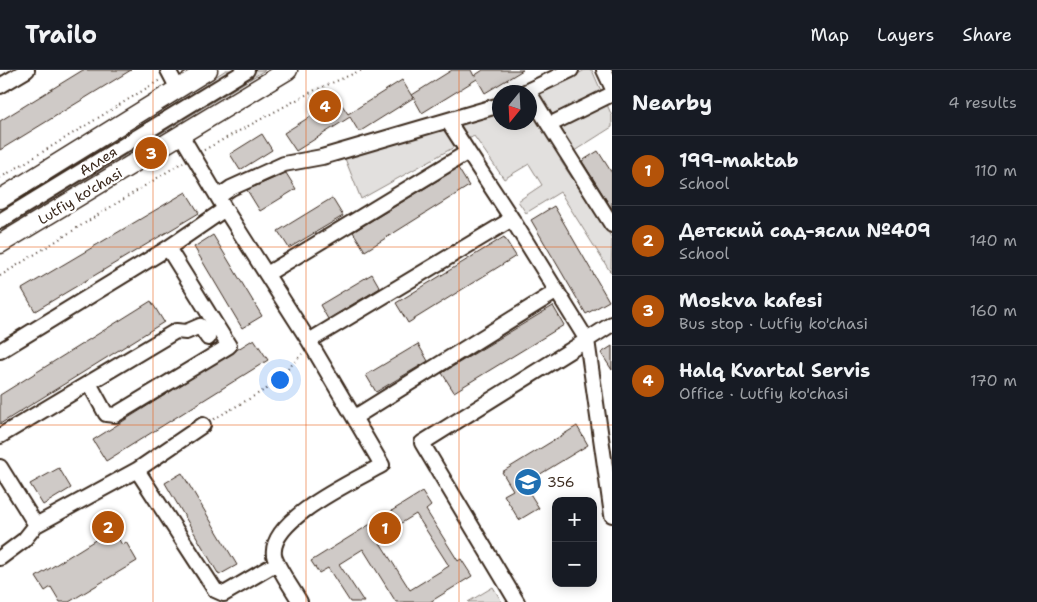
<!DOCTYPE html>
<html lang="en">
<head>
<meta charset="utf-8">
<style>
  body { margin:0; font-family:"Shantell Sans",sans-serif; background:#242831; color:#f1f3f6 }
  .controls { position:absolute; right:15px; bottom:15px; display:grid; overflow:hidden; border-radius:10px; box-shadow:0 2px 12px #0003 }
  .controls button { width:45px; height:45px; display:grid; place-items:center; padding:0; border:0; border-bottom:1px solid #363941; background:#171b24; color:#f1f3f6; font:25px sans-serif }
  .compass { position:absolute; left:492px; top:15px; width:45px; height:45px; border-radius:50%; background:#171b24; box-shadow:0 2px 12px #0003; rotate:198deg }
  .you { position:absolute; left:279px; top:309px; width:18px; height:18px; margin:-12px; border:4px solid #fff; border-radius:50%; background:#1a73e8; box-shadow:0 0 0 8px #1a73e833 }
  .badge { display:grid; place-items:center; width:32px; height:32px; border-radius:50%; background:#b45309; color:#fff; font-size:16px; font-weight:700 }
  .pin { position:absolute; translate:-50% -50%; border:2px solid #fff; box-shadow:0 1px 5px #0006 }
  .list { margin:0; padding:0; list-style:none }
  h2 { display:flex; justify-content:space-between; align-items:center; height:65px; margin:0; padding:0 20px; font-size:21px }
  h2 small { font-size:16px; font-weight:400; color:#9ea1a6 }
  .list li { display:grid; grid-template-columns:32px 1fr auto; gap:15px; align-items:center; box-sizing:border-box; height:70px; padding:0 20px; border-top:1px solid #363941 }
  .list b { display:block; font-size:19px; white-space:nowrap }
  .list p { margin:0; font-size:16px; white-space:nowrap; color:#9ea1a6 }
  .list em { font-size:16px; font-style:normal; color:#9ea1a6 }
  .map { position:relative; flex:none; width:612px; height:532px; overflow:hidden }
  header { display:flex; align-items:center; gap:30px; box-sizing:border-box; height:70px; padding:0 25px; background:#171b24; border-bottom:1px solid #363941 }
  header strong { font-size:24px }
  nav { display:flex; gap:28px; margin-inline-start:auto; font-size:18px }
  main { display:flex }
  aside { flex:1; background:#171b24 }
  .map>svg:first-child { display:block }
  .green { fill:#e2e0de; stroke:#8e857e }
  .building { fill:#cfcac7; stroke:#3b2a1e; fill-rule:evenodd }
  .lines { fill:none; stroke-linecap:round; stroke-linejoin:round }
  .minor-casing { stroke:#3b2a1e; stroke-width:18 }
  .major-casing { stroke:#3b2a1e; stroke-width:21 }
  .path { stroke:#3b2a1e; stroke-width:2; stroke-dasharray:1 4; stroke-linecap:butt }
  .minor { stroke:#fff; stroke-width:14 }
  .major { stroke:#fff; stroke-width:18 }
  .grid { fill:none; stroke:#e8590c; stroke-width:1; stroke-opacity:0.55 }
  .labels { text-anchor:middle; stroke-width:4.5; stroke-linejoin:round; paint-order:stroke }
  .street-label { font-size:14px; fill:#3b2a1e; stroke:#fff }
  .poi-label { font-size:14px; fill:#3b2a1e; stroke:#fff; text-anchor:start }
</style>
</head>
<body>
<header>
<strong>Trailo</strong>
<nav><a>Map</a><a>Layers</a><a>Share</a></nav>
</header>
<main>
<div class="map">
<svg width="612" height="532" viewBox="0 0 612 532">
  <rect width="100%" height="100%" fill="#fff"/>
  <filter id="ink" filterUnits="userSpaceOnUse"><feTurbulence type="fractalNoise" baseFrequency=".02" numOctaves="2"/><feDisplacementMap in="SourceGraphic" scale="10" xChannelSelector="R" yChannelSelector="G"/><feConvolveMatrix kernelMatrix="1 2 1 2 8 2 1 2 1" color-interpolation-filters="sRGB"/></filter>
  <g filter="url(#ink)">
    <path class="green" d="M226,0H265L0,162V142Z
      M585,0H592L612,46V57L560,90L612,168L611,203L560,122L526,143L518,131L542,115L529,94L504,109L474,66L361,129L344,86L499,42L500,52H530V28Z
      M493,517L502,532H468Z"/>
    <path class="building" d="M83,0H131L0,80V51Z
      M452,0H471L474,6L483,0H523L485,23L477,9L422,43L412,25Z
      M402,10L413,28L359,62L350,47L296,81L284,63L338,29L348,44Z
      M262,64L272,80L240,100L230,84Z
      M598,81L612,103V139L582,91Z
      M458,98L469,116L365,181L353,162Z
      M286,103L296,119L260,141L247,120Z
      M186,122L199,143L35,241L22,219Z
      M332,128L343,146L289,178L278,161Z
      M554,136L609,231L586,244L531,150Z
      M213,165L262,246L242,258L194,177Z
      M504,167L516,186L408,253L396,233Z
      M372,204L380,218L328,249L320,235Z
      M151,231L164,252L0,354V325Z
      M553,236L564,255L454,322L442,303Z
      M254,269L268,290L106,391L93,370Z
      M418,274L428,291L376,322L366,305Z
      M612,276V300L601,283Z
      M577,356L588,375L524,414L539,438L519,450L504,425L513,420L502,402Z
      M59,398L71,418L43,435L30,414Z
      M182,403L237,495L219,505L165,413Z
      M422,422L431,436L426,440L458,491L461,489L472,506L430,532H396L363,479L339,494L364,532H350L328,498L319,503L311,491ZM416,444L449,496L410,520L377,468Z
      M113,459L122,475L126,472L137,491L69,532H60L51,517L45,521L36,507Z"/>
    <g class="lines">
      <g class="minor-casing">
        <path id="minor" d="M168,0L178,19
          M604,0L612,17
          M0,16L27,0
          M525,22L571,0
          M530,24L549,55
          M612,24L549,55L612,155
          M448,51L468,82
          M181,65L225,139L309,271L382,395C356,410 269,449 274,485C276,496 294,521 300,532
          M218,127L231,118L284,94L322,87L500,35
          M0,151L247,0
          M267,204L468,82L512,149
          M309,271L512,149L587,270L612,254
          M0,281L168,178L225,139
          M89,313L106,344L115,345L229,276L168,178
          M355,347L557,221
          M0,366L176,261L186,262L200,256L208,268
          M0,397L36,455L137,400L203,355
          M137,400L215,520L224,524L277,493
          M0,488L24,470L36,455
          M517,532L422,373L587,270L612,445"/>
      </g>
      <g class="major-casing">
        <path id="major" d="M0,129L208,0
          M0,174L288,0"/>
      </g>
      <path class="path" d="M204,80L313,21L362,0
        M0,108L160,10
        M0,206L183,92
        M214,349L273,315L302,284"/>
      <use href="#minor" class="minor"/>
      <use href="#major" class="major"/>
    </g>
  </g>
  <path class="grid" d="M153,0V532M306,0V532M459,0V532M0,177H612M0,355H612"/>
  <defs>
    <g id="school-disc" transform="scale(1.4375)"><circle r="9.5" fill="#1f6fb2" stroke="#fff"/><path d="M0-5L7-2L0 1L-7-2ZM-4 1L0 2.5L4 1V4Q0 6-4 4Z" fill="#fff"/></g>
  </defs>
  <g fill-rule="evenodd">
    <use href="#school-disc" x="528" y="412"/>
  </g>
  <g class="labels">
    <g class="street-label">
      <text transform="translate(98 91) rotate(-32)" y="5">Аллея</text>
      <text transform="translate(80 126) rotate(-31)" y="5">Lutfiy ko'chasi</text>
    </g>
    <g class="poi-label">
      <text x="547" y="417">356</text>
    </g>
  </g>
</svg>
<div class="controls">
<button>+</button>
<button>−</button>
</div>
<svg class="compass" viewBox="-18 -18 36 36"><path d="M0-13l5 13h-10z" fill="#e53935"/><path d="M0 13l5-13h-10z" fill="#9ea1a6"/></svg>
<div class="you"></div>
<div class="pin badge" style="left:385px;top:458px">1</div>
<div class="pin badge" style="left:108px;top:457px">2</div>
<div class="pin badge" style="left:151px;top:83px">3</div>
<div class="pin badge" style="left:325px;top:36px">4</div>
</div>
<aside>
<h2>Nearby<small>4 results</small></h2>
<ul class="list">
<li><span class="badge">1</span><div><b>199-maktab</b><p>School</p></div><em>110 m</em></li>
<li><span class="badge">2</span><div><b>Детский сад-ясли №409</b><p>School</p></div><em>140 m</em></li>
<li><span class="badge">3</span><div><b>Moskva kafesi</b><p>Bus stop · Lutfiy ko'chasi</p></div><em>160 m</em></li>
<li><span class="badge">4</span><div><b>Halq Kvartal Servis</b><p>Office · Lutfiy ko'chasi</p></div><em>170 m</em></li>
</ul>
</aside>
</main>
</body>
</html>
